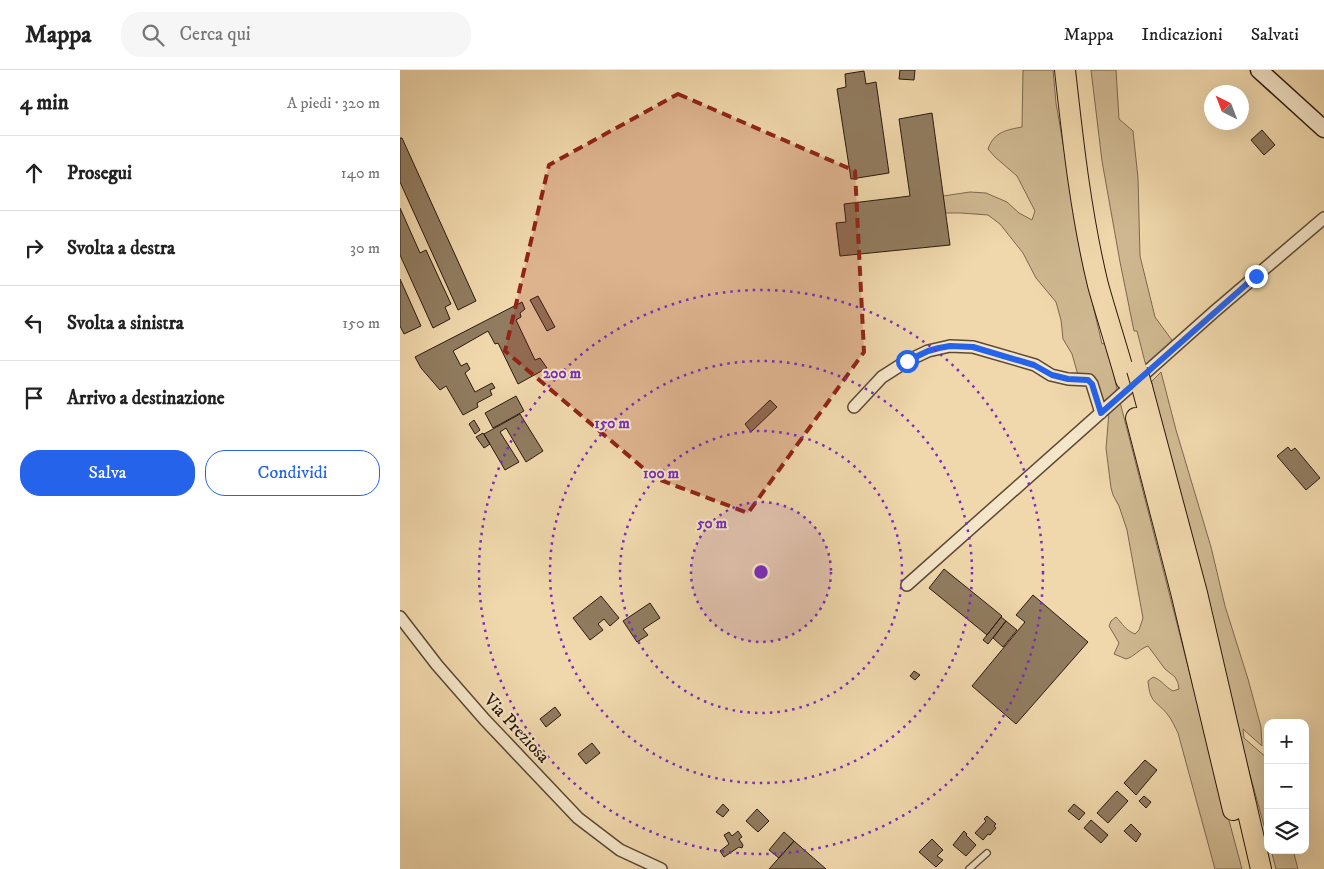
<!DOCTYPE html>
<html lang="it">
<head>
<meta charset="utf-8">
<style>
  body { margin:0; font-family:"IM FELL DW Pica",serif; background:#f6f6f6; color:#222 }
  .controls { position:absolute; right:15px; bottom:15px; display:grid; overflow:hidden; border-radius:10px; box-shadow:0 5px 20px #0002 }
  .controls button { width:45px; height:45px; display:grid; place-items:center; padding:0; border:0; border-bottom:1px solid #e0e0e0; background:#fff; color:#222; font:25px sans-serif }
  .compass { position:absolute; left:804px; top:15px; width:45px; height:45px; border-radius:50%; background:#fff; box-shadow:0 5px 20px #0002; rotate:318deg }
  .stop { position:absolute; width:15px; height:15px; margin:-11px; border:4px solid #2563eb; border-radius:50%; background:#fff }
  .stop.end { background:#2563eb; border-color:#fff; box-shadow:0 1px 5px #0008 }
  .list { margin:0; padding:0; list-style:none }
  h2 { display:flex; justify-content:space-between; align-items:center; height:65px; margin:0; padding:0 20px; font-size:21px }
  h2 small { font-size:16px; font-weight:400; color:#767676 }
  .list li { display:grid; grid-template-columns:32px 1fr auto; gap:15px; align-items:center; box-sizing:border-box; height:75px; padding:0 20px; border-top:1px solid #e0e0e0 }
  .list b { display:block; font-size:19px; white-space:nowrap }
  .list em { font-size:16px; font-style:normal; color:#767676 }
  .actions { display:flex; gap:10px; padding:15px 20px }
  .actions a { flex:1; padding:11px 0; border:1px solid #2563eb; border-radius:20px; text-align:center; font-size:18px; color:#2563eb }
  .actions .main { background:#2563eb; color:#fff }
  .icon { flex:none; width:28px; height:28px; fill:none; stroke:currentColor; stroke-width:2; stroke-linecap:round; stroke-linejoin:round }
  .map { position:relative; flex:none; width:924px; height:799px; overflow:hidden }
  header { display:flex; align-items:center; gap:30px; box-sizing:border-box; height:70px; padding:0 25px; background:#fff; border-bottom:1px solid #e0e0e0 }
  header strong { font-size:24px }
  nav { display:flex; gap:28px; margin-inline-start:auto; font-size:18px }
  .search { width:350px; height:45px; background:#f6f6f6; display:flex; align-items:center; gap:12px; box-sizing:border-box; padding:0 18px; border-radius:20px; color:#767676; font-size:19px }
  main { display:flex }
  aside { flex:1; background:#fff }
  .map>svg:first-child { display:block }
  .green { fill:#cfb891; stroke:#7d684f }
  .building { fill:#917c60; stroke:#2b190d }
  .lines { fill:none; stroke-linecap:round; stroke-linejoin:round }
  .lane-casing { stroke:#5c4935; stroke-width:8 }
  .street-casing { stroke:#5c4935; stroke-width:14 }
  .secondary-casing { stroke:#2b190d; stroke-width:19 }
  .highway-casing { stroke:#2b190d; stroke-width:22 }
  .lane { stroke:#f5e6c9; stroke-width:5.5 }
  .street { stroke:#f5e6c9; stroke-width:11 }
  .secondary { stroke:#f5e6c9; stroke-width:16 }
  .highway { stroke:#f0d8ac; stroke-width:20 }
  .highway-bridge-casing { stroke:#2b190d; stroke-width:22; stroke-linecap:butt }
  .highway-bridge { stroke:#f0d8ac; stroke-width:20 }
  .route { stroke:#2563eb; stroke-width:6 }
  .marked { fill:#8f2418; fill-opacity:0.2; stroke:#8f2418; stroke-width:4; stroke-dasharray:10 6; stroke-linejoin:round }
  .ring { fill:none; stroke:#7b2cbf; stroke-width:2.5; stroke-dasharray:2.5 5 }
  .labels { text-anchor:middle; stroke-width:4; stroke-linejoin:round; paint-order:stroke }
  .street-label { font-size:18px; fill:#2b190d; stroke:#f5e6c9 }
  .centre { fill:#7b2cbf; stroke:#f5e6c9; stroke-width:2.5 }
  .ring-label { font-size:15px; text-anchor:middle; font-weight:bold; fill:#7b2cbf; stroke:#f5e6c9; stroke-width:4; stroke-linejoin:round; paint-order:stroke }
</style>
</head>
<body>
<header>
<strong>Mappa</strong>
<div class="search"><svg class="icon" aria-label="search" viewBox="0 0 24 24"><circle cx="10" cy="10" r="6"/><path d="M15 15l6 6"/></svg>Cerca qui</div>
<nav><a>Mappa</a><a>Indicazioni</a><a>Salvati</a></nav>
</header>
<main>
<aside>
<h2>4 min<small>A piedi · 320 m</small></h2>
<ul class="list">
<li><svg class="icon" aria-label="ahead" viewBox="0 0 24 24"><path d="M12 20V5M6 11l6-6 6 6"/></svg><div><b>Prosegui</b></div><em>140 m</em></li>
<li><svg class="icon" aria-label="right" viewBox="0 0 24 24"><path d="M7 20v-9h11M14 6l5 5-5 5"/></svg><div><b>Svolta a destra</b></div><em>30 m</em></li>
<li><svg class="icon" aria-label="left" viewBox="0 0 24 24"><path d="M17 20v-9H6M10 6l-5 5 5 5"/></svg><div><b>Svolta a sinistra</b></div><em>150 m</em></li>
<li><svg class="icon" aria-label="arrive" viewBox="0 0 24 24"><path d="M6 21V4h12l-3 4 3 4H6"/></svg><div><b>Arrivo a destinazione</b></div></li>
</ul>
<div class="actions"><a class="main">Salva</a><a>Condividi</a></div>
</aside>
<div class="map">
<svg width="924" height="799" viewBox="0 0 924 799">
  <rect width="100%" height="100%" fill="#f0d8ac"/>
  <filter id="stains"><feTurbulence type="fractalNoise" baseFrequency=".004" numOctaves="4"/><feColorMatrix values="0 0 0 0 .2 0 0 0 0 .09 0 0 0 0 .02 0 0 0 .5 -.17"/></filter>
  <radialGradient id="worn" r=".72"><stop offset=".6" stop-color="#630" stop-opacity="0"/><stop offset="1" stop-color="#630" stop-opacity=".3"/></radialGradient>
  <path class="green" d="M623,0H653L656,33L685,201L702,274L707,272L718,324L702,337L678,305L672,284L663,269L661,250L656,232L636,208L623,183L600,154L588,145L561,143H545L543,126L570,122L586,123L607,132L619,143L632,150L635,141L617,106L595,87L588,79C594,62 606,60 622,57Z
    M691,0H716L719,49L733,61L738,108L740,186L755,247L774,273L746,296L737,261H734L720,192L702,91Z
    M761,302L776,360L811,477L825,536L848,609L861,657L862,676L843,659L844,668L867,688L868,690V770L820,596L751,312Z
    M720,332L792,612L842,799H815L778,663C775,657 772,650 768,645C756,630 750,634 748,611L753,607C762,610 765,617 773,621L779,619L778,613L775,607L765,599L748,576C739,579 734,587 726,589L714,584L719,573L709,556L711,551L716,547C723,554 725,560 735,564L739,560L743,548L727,460L719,436L713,425L711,418L706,378L709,342Z
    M871,780H893L898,799H876Z"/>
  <path class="building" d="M500,0H515L514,10L499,9Z
    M464,1L466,14L476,12L489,103L451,109L437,19L446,17L445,4Z
    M532,43L550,175L440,186L436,153L446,152L444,134L510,126L499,49Z
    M862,60L875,75L864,85L851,70Z
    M0,68H2L76,231L58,240L0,112Z
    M0,138L20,183L26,180L51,234L45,237L50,249L33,258L0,185Z
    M0,209L21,256L4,264L0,256Z
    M138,226L155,257L147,261L130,230Z
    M122,232L125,239L120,243L121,247L116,250L135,290L140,288L147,298L118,314L98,273L95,274L88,261L53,281L61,296L67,293L70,299L65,303L75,322L92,313L95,318L90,320L92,325L77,333L78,337L63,345L46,316L40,320L21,298L15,287Z
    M116,326L124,341L93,358L85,343Z
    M370,330L377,337L351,362L345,354Z
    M120,344L143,381L126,392L106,358L100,362L119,392L105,400L84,364Z
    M74,350L80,360L75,364L69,354Z
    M83,363L90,374L84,378L76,367Z
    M888,377L891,381L895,378L920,408L906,420L877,386Z
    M544,499L602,546L587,565L529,518Z
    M633,525L688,572L616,654L572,616L625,552L616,545Z
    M201,526L219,548L210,556L204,549L198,554L203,560L190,570L173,548Z
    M250,533L260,548L243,559L248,565L237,572L223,551Z
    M601,547L606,551L588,574L583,570Z
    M606,551L617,560L603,577L593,568Z
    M514,601L520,605L515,610L510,606Z
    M155,637L161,645L146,657L140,649Z
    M192,673L200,683L186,694L178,684Z
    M745,690L757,700L736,725L724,713Z
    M717,721L728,731L708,753L697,743Z
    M744,726L751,732L746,738L739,731Z
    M323,734L329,740L323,747L316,742Z
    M674,734L685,743L679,750L668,741Z
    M357,739L369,751L358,762L346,751Z
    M587,746L596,754L594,756L596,758L590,765L588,764L583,770L575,763L586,751L584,749Z
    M691,750L708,765L701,773L684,758Z
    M731,754L741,764L736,772L724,761Z
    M338,761L342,767L339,769L343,775L342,778L339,777L324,787L320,781L329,774L324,765L329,762L332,766Z
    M564,761L567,764L566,765L576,775L566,786L553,775Z
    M384,762L394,771L379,788L369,780Z
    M532,769L543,780L537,786L543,790L536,797L519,782Z
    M394,771L426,799H369Z"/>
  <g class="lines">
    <g class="lane-casing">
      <path id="lane" d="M569,799L587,783"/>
    </g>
    <g class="street-casing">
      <path id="street" d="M454,337L482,307L507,291L528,281L550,276L573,277L635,295L651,305L668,309L689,310L692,314L701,343
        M507,515L815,241L924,148
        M0,547L37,595L85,650L178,748L220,780L261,799"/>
    </g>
    <g class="secondary-casing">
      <path id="secondary" d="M859,0L924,59"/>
    </g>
    <g class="highway-casing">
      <path id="highway" d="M665,0C673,72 681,145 698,215C707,247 717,278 726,310
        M742,317L797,523L861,799
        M736,348L781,522L833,740"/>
    </g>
    <use href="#lane" class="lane"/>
    <use href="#street" class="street"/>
    <use href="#secondary" class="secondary"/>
    <use href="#highway" class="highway"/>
    <g class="highway-bridge-casing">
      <path id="highway-bridge" d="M737,300L742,317"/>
    </g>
    <use href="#highway-bridge" class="highway-bridge"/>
  </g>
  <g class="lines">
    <path class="route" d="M507,291L528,281L539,278L550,276L573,277L634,295L652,305L668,309L688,310L692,314L701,343L856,206"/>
  </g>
  <path class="marked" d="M278,24L455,101L464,282L348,443L255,408L105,281L149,95Z"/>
  <circle cx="361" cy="502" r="70" fill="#7b2cbf" fill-opacity=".12"/>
  <g class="ring">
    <circle cx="361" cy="502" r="70"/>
    <circle cx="361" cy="502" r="141"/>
    <circle cx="361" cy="502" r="211"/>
    <circle cx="361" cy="502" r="282"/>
  </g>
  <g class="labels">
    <g class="street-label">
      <text transform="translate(117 658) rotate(47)" y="6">Via Preziosa</text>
    </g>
  </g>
  <circle cx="361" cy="502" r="8" class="centre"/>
  <g class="ring-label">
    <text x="162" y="308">200 m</text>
    <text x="212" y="358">150 m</text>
    <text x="261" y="408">100 m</text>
    <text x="312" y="458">50 m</text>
  </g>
  <rect width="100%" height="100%" filter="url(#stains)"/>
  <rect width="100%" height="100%" fill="url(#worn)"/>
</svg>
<div class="controls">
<button>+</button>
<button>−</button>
<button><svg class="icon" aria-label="layers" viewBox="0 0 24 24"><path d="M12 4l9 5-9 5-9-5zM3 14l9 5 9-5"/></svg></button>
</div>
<svg class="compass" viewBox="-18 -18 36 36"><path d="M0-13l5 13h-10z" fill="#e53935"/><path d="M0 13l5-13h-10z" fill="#767676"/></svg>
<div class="stop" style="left:507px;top:291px"></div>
<div class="stop end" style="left:856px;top:206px"></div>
</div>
</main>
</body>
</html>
